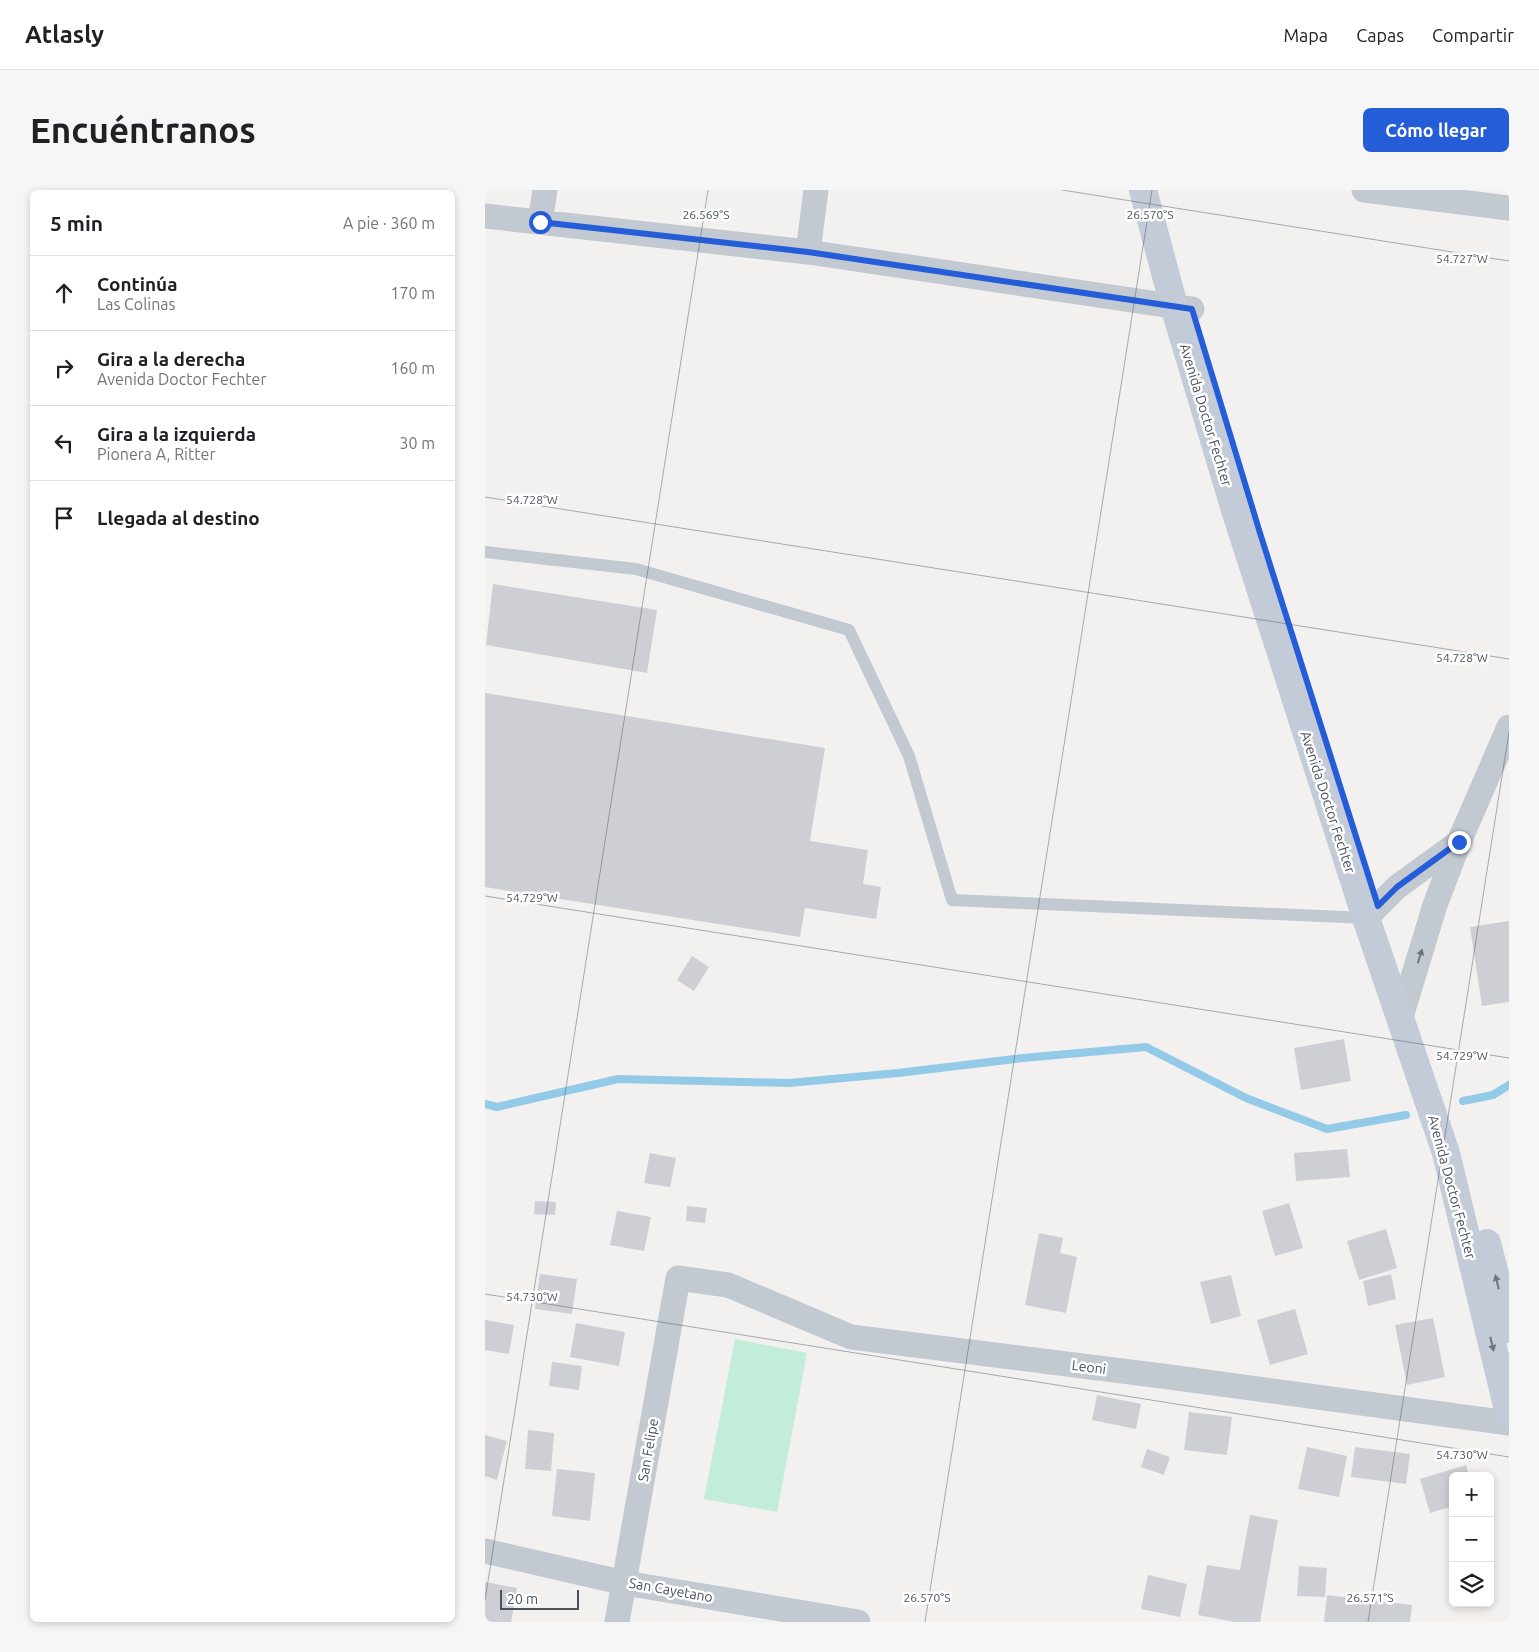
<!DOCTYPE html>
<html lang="es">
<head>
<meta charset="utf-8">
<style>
  body { margin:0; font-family:Ubuntu,sans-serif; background:#f6f6f6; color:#202124 }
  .controls { position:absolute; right:15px; bottom:15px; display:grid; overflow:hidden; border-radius:8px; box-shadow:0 2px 8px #0003 }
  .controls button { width:45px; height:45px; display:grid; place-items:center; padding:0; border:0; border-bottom:1px solid #e0e0e0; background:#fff; color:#202124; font:25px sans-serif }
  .scale { position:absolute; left:15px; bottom:12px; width:79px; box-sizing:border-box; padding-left:5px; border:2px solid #49515d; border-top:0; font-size:14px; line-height:18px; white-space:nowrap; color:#49515d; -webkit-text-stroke:4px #fff; paint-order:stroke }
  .stop { position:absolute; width:15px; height:15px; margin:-11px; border:4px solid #255cd8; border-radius:50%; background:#fff }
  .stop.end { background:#255cd8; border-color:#fff; box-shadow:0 1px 5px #0008 }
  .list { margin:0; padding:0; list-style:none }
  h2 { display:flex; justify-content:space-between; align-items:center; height:65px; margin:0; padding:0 20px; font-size:21px }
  h2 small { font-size:16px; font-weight:400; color:#757577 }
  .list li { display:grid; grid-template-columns:32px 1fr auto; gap:15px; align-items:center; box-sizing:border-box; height:75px; padding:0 20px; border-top:1px solid #e0e0e0 }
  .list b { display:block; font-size:19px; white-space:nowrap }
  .list p { margin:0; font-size:16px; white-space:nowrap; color:#757577 }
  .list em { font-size:16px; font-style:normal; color:#757577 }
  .icon { flex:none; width:28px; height:28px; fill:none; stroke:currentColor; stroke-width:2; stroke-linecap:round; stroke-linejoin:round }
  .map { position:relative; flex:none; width:1024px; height:1432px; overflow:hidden; border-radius:8px }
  header { display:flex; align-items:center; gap:30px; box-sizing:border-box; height:70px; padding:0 25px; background:#fff; border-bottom:1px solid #e0e0e0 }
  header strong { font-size:24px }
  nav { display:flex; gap:28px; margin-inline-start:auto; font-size:18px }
  .intro { display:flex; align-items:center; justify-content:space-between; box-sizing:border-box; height:120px; padding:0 30px }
  h1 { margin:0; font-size:35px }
  .button { padding:12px 22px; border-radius:8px; background:#255cd8; color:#fff; font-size:18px; font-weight:700 }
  main { display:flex; gap:30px; padding:0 30px }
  aside { flex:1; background:#fff; border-radius:8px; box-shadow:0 2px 8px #0003 }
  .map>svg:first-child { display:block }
  .green { fill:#c2edd8 }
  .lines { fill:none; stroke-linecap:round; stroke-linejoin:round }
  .stream { stroke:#92cae7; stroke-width:8 }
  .building { fill:#cdcfd4 }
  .lane { stroke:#c2c9d1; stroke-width:12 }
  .street { stroke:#c2c9d1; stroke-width:25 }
  .secondary { stroke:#c4cbd8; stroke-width:28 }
  .oneway { fill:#6d7580 }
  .oneway2 { fill:#6e7682 }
  .route { stroke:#255cd8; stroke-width:6 }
  .ticks { fill:none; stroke:#49515d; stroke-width:1; stroke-opacity:0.45 }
  .labels { text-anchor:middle; stroke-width:5; stroke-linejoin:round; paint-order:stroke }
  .street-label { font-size:14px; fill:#49515d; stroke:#fff }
  .ticks-label { font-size:12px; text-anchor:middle; fill:#49515d; stroke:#fff; stroke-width:5; stroke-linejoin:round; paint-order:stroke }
</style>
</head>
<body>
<header>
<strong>Atlasly</strong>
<nav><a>Mapa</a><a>Capas</a><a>Compartir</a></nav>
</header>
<div class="intro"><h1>Encuéntranos</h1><a class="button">Cómo llegar</a></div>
<main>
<aside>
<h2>5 min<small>A pie · 360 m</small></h2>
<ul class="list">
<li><svg class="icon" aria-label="ahead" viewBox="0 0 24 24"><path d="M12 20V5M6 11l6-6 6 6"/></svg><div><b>Continúa</b><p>Las Colinas</p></div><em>170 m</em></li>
<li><svg class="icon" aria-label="right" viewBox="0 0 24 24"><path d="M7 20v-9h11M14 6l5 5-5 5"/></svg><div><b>Gira a la derecha</b><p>Avenida Doctor Fechter</p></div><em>160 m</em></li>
<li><svg class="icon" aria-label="left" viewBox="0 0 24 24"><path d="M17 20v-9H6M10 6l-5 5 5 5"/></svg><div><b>Gira a la izquierda</b><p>Pionera A, Ritter</p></div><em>30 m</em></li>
<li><svg class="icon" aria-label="arrive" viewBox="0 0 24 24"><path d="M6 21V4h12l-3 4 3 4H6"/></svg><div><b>Llegada al destino</b></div></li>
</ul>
</aside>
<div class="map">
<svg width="1024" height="1432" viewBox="0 0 1024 1432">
  <rect width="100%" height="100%" fill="#f2f1f0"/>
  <path class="green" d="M250,1149L322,1163L292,1322L219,1309Z"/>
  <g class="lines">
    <path class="stream" d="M978,911L1008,905L1024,895
      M0,914L12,917L133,889L304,893L413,883L538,868L661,857L761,908L842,939L921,925"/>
  </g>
  <path class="building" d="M8,394L172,420L162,483L1,455Z
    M0,503L340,558L325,651L383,660L378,694L396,697L391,729L320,718L315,747L0,697Z
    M1024,731V812L997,816L985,737Z
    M207,766L224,777L209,801L192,790Z
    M859,849L866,891L816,900L809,858Z
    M862,959L865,987L811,991L809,963Z
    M165,963L191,968L185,997L159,993Z
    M50,1011L71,1012L70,1025L49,1024Z
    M804,1013L818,1058L790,1066L777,1021Z
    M202,1016L222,1018L220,1033L201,1031Z
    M132,1021L166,1027L159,1061L125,1055Z
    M901,1039L912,1078L874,1090L862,1051Z
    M554,1043L578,1048L575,1063L592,1067L581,1123L540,1115Z
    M55,1084L92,1089L87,1124L50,1119Z
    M906,1084L911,1109L883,1116L878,1091Z
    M746,1085L756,1126L726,1134L715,1092Z
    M810,1119L823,1164L785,1175L772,1130Z
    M948,1128L960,1187L922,1195L910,1135Z
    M0,1130L29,1135L24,1164L0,1160Z
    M91,1133L140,1142L134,1176L85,1167Z
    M67,1172L97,1176L94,1200L64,1196Z
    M612,1205L656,1214L651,1239L607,1230Z
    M704,1222L747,1227L742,1265L699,1260Z
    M43,1240L69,1243L66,1281L40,1279Z
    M0,1245L22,1251L12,1290L0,1286Z
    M822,1257L862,1266L854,1307L813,1299Z
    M870,1257L925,1264L921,1294L866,1287Z
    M662,1259L685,1267L679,1285L656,1277Z
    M981,1275L984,1286H968V1316L945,1323L935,1289Z
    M72,1279L110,1283L105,1331L67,1326Z
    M765,1325L793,1330L775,1432H750L713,1425L722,1375L755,1380Z
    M814,1376L842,1378L840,1407L812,1406Z
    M663,1385L702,1394L695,1427L656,1419Z
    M0,1392L32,1398L26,1432H0Z
    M842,1405L927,1415L925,1432H839Z"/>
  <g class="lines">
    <path class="lane" d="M0,362L151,379L364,440L424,566L467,710L881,728"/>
    <path class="street" d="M879,0L1024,18
      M0,26L323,62L707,119
      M55,32L60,0
      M323,62L331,0
      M881,728L912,697L974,652L1024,537
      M915,830L950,715L974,652
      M0,1361L140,1393L373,1432
      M132,1432L193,1088L243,1095L366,1147L677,1186L1024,1233"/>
    <path class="secondary" d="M658,0L689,116L750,320L881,728L961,963L1024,1224
      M1002,1053L1024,1139"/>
  </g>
  <defs><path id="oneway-solid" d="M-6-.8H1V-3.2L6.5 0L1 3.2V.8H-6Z" transform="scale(1.25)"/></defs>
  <use class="oneway" href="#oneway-solid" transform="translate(935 766) rotate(-73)"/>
  <g class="oneway2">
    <use href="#oneway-solid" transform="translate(1012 1092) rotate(-104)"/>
    <use href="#oneway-solid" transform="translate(1007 1154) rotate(76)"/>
  </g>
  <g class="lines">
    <path class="route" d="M55,32L323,62L707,119L775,343L893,716L912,697L974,652"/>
  </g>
  <path class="ticks" d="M577,0L1024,71M0,307L1024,469M0,706L1024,868M0,1104L1024,1267M0,1410L223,0M440,1432L667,0M883,1432L1024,542"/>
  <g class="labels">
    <g class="street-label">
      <text transform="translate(721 225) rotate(73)" y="5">Avenida Doctor Fechter</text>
      <text transform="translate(843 612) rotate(72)" y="5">Avenida Doctor Fechter</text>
      <text transform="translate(967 997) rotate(75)" y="5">Avenida Doctor Fechter</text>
      <text transform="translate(604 1177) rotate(7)" y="5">Leoni</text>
      <text transform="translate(163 1260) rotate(-80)" y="5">San Felipe</text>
      <text transform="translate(186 1400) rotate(10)" y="5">San Cayetano</text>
    </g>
  </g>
  <g class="ticks-label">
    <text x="221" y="29">26.569°S</text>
    <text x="665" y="29">26.570°S</text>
    <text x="977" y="73">54.727°W</text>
    <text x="47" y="314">54.728°W</text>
    <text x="977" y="472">54.728°W</text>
    <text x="47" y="712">54.729°W</text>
    <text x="977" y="870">54.729°W</text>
    <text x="47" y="1111">54.730°W</text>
    <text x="977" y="1269">54.730°W</text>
    <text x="442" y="1412">26.570°S</text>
    <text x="885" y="1412">26.571°S</text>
  </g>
</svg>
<div class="controls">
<button>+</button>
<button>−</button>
<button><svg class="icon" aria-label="layers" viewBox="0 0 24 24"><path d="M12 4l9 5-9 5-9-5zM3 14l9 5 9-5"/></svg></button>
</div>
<div class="scale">20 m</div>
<div class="stop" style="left:55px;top:32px"></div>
<div class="stop end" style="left:974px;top:652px"></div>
</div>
</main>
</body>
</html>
